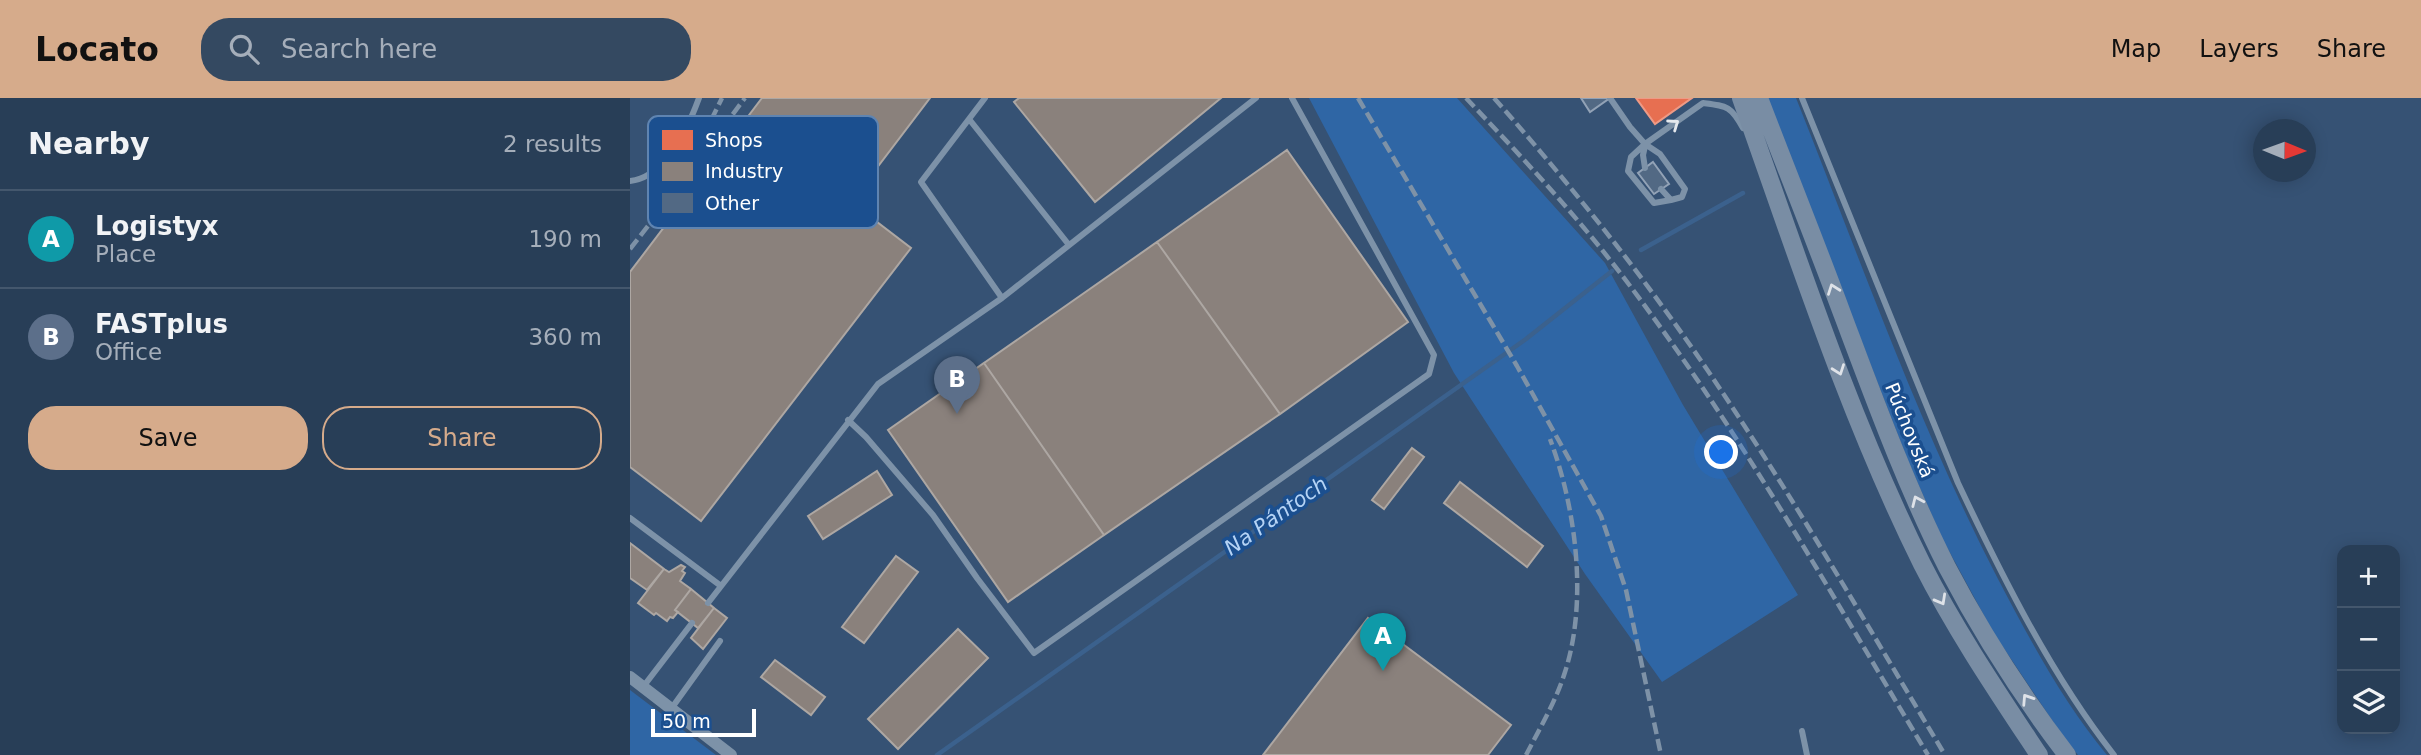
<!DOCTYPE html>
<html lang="en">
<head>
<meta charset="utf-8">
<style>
  body { margin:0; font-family:"DejaVu Sans",sans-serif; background:#344961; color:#f1f3f6 }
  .controls { position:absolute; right:21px; bottom:21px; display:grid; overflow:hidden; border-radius:14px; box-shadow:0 4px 18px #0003 }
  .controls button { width:63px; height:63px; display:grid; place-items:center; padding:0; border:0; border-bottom:2px solid #44576d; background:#283e57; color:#f1f3f6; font:35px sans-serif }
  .compass { position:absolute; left:1623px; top:21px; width:63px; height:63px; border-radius:50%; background:#283e57; box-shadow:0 4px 18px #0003; rotate:91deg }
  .scale { position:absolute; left:21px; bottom:18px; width:105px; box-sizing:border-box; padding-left:7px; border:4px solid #fff; border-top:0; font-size:19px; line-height:24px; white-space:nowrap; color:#fff; -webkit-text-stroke:5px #1b4f8f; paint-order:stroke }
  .you { position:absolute; left:1092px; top:355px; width:24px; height:24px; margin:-18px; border:5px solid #fff; border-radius:50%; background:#1a73e8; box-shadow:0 0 0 10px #1a73e833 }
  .badge { display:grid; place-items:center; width:46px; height:46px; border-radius:50%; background:#d6ab8b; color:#fff; font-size:23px; font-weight:700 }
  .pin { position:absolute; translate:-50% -58px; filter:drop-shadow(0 2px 4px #0008) }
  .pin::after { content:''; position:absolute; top:37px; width:24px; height:21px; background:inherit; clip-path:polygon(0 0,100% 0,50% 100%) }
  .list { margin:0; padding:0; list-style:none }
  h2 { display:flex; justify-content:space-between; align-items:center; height:91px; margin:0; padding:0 28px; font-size:30px }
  h2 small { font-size:23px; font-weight:400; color:#a5aeba }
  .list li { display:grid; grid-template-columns:46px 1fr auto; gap:21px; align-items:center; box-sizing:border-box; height:98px; padding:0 28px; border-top:2px solid #44576d }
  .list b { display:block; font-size:26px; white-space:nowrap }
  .list p { margin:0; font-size:23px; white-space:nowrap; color:#a5aeba }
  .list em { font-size:23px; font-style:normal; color:#a5aeba }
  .actions { display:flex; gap:14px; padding:21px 28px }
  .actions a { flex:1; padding:16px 0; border:2px solid #d6ab8b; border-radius:28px; text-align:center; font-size:24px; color:#d6ab8b }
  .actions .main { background:#d6ab8b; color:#111 }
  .icon { flex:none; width:38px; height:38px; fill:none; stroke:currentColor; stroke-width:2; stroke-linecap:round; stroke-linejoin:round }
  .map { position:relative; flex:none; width:1791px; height:657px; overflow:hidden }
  header { display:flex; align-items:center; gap:42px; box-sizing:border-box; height:98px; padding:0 35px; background:#d6ab8b; color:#111 }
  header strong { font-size:33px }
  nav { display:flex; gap:38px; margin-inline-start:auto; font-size:24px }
  .search { width:490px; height:63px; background:#344961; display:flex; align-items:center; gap:18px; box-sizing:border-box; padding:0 24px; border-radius:28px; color:#a5aeba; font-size:26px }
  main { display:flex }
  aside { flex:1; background:#283e57 }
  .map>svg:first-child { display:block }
  .green { fill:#2f66a5 }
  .shops { fill:#e76f51; stroke:#ee9a85; stroke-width:2 }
  .industry { fill:#8a817c; stroke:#ada7a3; stroke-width:2 }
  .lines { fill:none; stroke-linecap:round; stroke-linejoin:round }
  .stream { stroke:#3b618d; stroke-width:4.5 }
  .building { fill:#526984; stroke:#92a2b6; stroke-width:2 }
  .service { stroke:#7d92a8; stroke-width:6 }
  .minor { stroke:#7d92a8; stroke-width:12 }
  .secondary { stroke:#798da4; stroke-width:18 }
  .rail { stroke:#7e92a7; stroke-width:4.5; stroke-dasharray:12 5; stroke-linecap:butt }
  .oneway { stroke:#e5e9ee }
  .oneway2 { stroke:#dee2e8 }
  .labels { text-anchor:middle; stroke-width:7; stroke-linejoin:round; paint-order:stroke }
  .street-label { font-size:19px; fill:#fff; stroke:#1b4f8f }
  .water-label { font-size:21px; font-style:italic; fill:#b5d3f5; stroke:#1b4f8f }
  .key { fill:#1b4f8f; stroke:#5f84b1; stroke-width:2 }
  .key-label { font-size:19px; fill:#fff }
</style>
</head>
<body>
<header>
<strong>Locato</strong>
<div class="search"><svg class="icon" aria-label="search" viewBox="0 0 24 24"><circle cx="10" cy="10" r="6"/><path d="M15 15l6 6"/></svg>Search here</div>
<nav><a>Map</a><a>Layers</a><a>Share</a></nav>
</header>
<main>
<aside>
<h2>Nearby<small>2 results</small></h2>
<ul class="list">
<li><span class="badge" style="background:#0f9aa8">A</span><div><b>Logistyx</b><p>Place</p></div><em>190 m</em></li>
<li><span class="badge" style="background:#5c6f8a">B</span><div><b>FASTplus</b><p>Office</p></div><em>360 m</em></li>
</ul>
<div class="actions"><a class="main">Save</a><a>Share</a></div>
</aside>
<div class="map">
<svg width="1791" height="657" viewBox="0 0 1791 657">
  <rect width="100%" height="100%" fill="#365274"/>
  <path class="green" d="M679,0H827L975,165L1053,307L1168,497L1032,584L955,476L824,275Z
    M1137,0H1166C1230,161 1288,326 1368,481C1400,542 1433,604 1477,657H1448L1428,631L1363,534L1312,440L1278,363Z
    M0,592L86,657H0Z"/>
  <path class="shops" d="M1006,0H1062L1025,26Z"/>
  <path class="industry" d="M132,0H300L221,104L281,150L71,423L0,369V174Z
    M389,0H591L465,104L384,4Z
    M657,52L778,224L650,316L527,144Z
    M527,144L650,316L474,437L354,265Z
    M354,265L474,437L378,504L258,332Z
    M782,350L794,359L754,411L742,402Z
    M247,373L262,397L193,441L178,418Z
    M830,384L913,448L897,469L814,405Z
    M0,445L34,471L17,492L0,480Z
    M266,458L288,474L234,545L212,529Z
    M51,467L55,469L52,473L55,475L50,483L61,491L45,512L48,514L43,520L40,519L37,523L26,515L24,517L8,505L34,471L39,474Z
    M61,491L84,510L68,530L45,512Z
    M84,510L97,520L73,551L61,540Z
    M738,520L881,627L858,657H633Z
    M328,531L358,560L268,651L238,621Z
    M145,562L195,599L181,617L131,579Z"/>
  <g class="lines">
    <path class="stream" d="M1011,152L1113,95
      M307,657L896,241L982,173"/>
  </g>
  <path class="building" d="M951,0H980L960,14Z
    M1023,64L1039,86L1024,96L1008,75Z"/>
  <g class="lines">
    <path class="service" d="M980,0L1000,29L1015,46L1073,5C1097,8 1101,8 1113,30
      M1172,0L1328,385C1371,476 1421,577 1484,657
      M339,21L439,147
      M1015,46L1030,56L1055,91L1052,99L1041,102L1031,91
      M1015,46L1001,59L998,73L1024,105L1041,102
      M1015,48L1013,57L1015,70
      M0,83C36,79 58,30 69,0
      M372,200L626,0
      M218,322L236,339L303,417L347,480L404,555L799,276L804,257L662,0
      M0,420L91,488
      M78,505L248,286L372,200L291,84L355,0
      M13,589L62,525
      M41,611L90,543
      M1172,633L1177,657"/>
    <path class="minor" d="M0,579L101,657"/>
    <path class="secondary" d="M1111,0C1167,157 1218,317 1292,466C1326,533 1368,595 1409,657
      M1129,0C1157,73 1186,145 1213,218C1245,303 1276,388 1317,469C1351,534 1392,598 1437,657"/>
    <path class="rail" d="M728,0L887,268L971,418L996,492L1031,657
      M836,0C887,54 938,108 984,167C1103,320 1198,491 1298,657
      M864,0C940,86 1011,175 1076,270C1161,395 1237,527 1315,657
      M72,57L115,0
      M0,151L32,110L56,73L92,0
      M896,657C910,630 926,603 935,574C958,503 946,410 920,341"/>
  </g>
  <defs><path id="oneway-chevron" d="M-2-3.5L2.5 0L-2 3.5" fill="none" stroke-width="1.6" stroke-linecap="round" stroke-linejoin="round" transform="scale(1.75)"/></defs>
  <use class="oneway" href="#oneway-chevron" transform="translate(1044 26) rotate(-35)"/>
  <g class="oneway2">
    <use href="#oneway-chevron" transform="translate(1203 191) rotate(-110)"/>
    <use href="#oneway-chevron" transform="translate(1209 272) rotate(70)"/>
    <use href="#oneway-chevron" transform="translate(1287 403) rotate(-114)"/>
    <use href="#oneway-chevron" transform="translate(1311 502) rotate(61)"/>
    <use href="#oneway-chevron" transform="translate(1397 601) rotate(-123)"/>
  </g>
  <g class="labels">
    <g class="street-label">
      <text transform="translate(1280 332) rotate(68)" y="7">Púchovská</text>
    </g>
    <g class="water-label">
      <text transform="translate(646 418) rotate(-35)" y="7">Na Pántoch</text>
    </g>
  </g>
  <rect x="18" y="18" width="230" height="112" rx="10" class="key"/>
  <rect x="32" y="32" width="31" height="20" fill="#e76f51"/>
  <rect x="32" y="64" width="31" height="19" fill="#8a817c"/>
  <rect x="32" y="95" width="31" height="20" fill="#526984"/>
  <g class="key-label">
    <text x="75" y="49">Shops</text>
    <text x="75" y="80">Industry</text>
    <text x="75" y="112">Other</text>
  </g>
</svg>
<div class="controls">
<button>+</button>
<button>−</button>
<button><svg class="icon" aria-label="layers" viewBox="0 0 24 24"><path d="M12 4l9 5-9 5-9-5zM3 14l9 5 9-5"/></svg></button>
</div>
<svg class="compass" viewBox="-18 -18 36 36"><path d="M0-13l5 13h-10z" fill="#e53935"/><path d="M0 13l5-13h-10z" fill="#a5aeba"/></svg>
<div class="scale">50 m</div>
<div class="you"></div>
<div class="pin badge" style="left:753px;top:573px;background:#0f9aa8">A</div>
<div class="pin badge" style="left:327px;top:316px;background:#5c6f8a">B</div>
</div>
</main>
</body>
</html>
